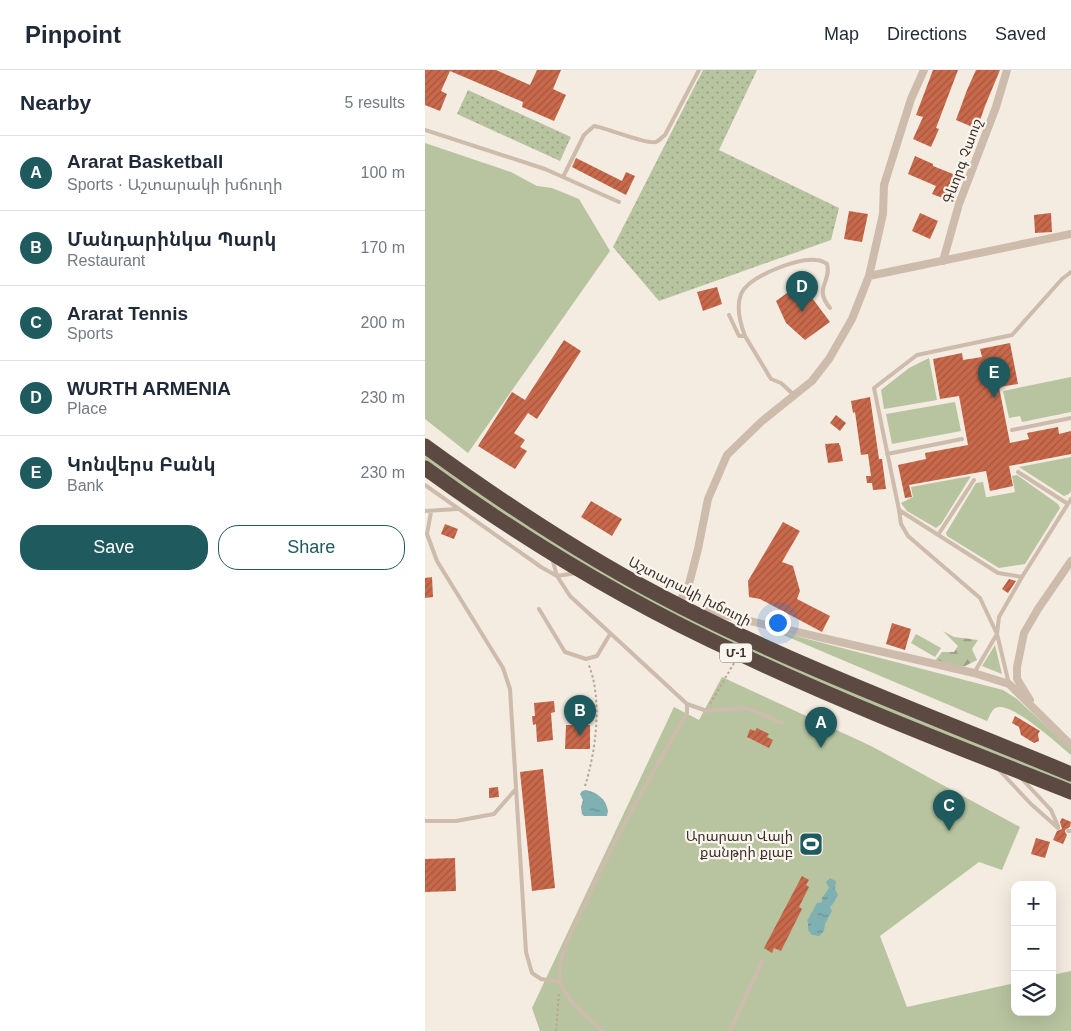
<!DOCTYPE html>
<html lang="en">
<head>
<meta charset="utf-8">
<style>
  body { margin:0; font-family:Helvetica,"Noto Sans Armenian",sans-serif; background:#f2f2f3; color:#1f2937 }
  .controls { position:absolute; right:15px; bottom:15px; display:grid; overflow:hidden; border-radius:10px; box-shadow:0 5px 20px #0002 }
  .controls button { width:45px; height:45px; display:grid; place-items:center; padding:0; border:0; border-bottom:1px solid #e0e1e3; background:#fff; color:#1f2937; font:25px sans-serif }
  .you { position:absolute; left:352px; top:552px; width:18px; height:18px; margin:-12px; border:4px solid #fff; border-radius:50%; background:#1a73e8; box-shadow:0 0 0 8px #1a73e833 }
  .badge { display:grid; place-items:center; width:32px; height:32px; border-radius:50%; background:#1f5a5e; color:#fff; font-size:16px; font-weight:700 }
  .pin { position:absolute; translate:-50% -41px; filter:drop-shadow(0 1px 2px #0008) }
  .pin::after { content:''; position:absolute; top:26px; width:18px; height:15px; background:inherit; clip-path:polygon(0 0,100% 0,50% 100%) }
  .list { margin:0; padding:0; list-style:none }
  h2 { display:flex; justify-content:space-between; align-items:center; height:65px; margin:0; padding:0 20px; font-size:21px }
  h2 small { font-size:16px; font-weight:400; color:#747a83 }
  .list li { display:grid; grid-template-columns:32px 1fr auto; gap:15px; align-items:center; box-sizing:border-box; height:75px; padding:0 20px; border-top:1px solid #e0e1e3 }
  .list b { display:block; font-size:19px; white-space:nowrap }
  .list p { margin:0; font-size:16px; white-space:nowrap; color:#747a83 }
  .list em { font-size:16px; font-style:normal; color:#747a83 }
  .actions { display:flex; gap:10px; padding:15px 20px }
  .actions a { flex:1; padding:11px 0; border:1px solid #1f5a5e; border-radius:20px; text-align:center; font-size:18px; color:#1f5a5e }
  .actions .main { background:#1f5a5e; color:#fff }
  .icon { flex:none; width:28px; height:28px; fill:none; stroke:currentColor; stroke-width:2; stroke-linecap:round; stroke-linejoin:round }
  .map { position:relative; flex:none; width:646px; height:961px; overflow:hidden }
  header { display:flex; align-items:center; gap:30px; box-sizing:border-box; height:70px; padding:0 25px; background:#fff; border-bottom:1px solid #e0e1e3 }
  header strong { font-size:24px }
  nav { display:flex; gap:28px; margin-inline-start:auto; font-size:18px }
  main { display:flex }
  aside { flex:1; background:#fff }
  .map>svg:first-child { display:block }
  .grass { fill:#b8c4a0 }
  .forest { fill:url(#forest-firs) }
  .park { fill:url(#park-dots) }
  .water { fill:url(#water-ripples) }
  .building { fill:url(#building-hatch) }
  .lines { fill:none; stroke-linecap:round; stroke-linejoin:round }
  .path { stroke:#b9a596; stroke-width:2; stroke-dasharray:2.5 2.5; stroke-linecap:butt }
  .lane { stroke:#cdbbac; stroke-width:4 }
  .street { stroke:#cdbbac; stroke-width:8 }
  .highway { stroke:#5c4a42; stroke-width:15 }
  .labels { text-anchor:middle; stroke-width:4.5; stroke-linejoin:round; paint-order:stroke }
  .shield { fill:#fbf5ee; stroke:#756b66; stroke-width:1 }
  .shield-label { font-size:12px; font-weight:bold; fill:#3b302b }
  .street-label { font-size:14px; fill:#3b302b; stroke:#fbf5ee }
  .poi-label { font-size:14px; fill:#3b302b; stroke:#fbf5ee; text-anchor:end }
</style>
</head>
<body>
<header>
<strong>Pinpoint</strong>
<nav><a>Map</a><a>Directions</a><a>Saved</a></nav>
</header>
<main>
<aside>
<h2>Nearby<small>5 results</small></h2>
<ul class="list">
<li><span class="badge">A</span><div><b>Ararat Basketball</b><p>Sports · Աշտարակի խճուղի</p></div><em>100 m</em></li>
<li><span class="badge">B</span><div><b>Մանդարինկա Պարկ</b><p>Restaurant</p></div><em>170 m</em></li>
<li><span class="badge">C</span><div><b>Ararat Tennis</b><p>Sports</p></div><em>200 m</em></li>
<li><span class="badge">D</span><div><b>WURTH ARMENIA</b><p>Place</p></div><em>230 m</em></li>
<li><span class="badge">E</span><div><b>Կոնվերս Բանկ</b><p>Bank</p></div><em>230 m</em></li>
</ul>
<div class="actions"><a class="main">Save</a><a>Share</a></div>
</aside>
<div class="map">
<svg width="646" height="961" viewBox="0 0 646 961">
  <defs>
    <pattern id="forest-firs" width="22" height="20" patternUnits="userSpaceOnUse" patternTransform="scale(1.25)"><rect width="22" height="20" fill="#b8c4a0"/><path d="M5 1l3.5 6h-7zM16 11l3.5 6h-7z" fill="#97a083"/></pattern>
    <pattern id="park-dots" width="8" height="8" patternUnits="userSpaceOnUse" patternTransform="scale(1.25)"><rect width="8" height="8" fill="#b8c4a0"/><path d="M2 2h.1M6 6h.1" fill="none" stroke="#97a083" stroke-width="1.8" stroke-linecap="round"/></pattern>
    <pattern id="water-ripples" width="26" height="14" patternUnits="userSpaceOnUse" patternTransform="scale(1.25)"><rect width="26" height="14" fill="#7fb0b2"/><path d="M2 4q2-2 4 0t4 0M15 11q2-2 4 0t4 0" fill="none" stroke="#699091"/></pattern>
    <pattern id="building-hatch" width="6" height="6" patternUnits="userSpaceOnUse" patternTransform="scale(1.25)"><rect width="6" height="6" fill="#c8694b"/><path d="M-1 1l2-2M0 6l6-6M5 7l2-2" fill="none" stroke="#a4573f"/></pattern>
  </defs>
  <rect width="100%" height="100%" fill="#f4ebe1"/>
  <path class="grass" d="M0,73L86,102L112,116L127,118L154,129L185,181L43,383L0,349Z
    M504,288L512,330L459,339L456,320L484,298Z
    M646,307V342L597,352L595,346L584,348L578,321Z
    M530,332L536,361L467,374L461,344Z
    M0,382L142,478L646,709V716L374,605L249,546L138,485L0,391Z
    M646,387V421L644,424L639,426L594,397Z
    M592,405L633,434L635,438L600,494L574,498L522,466L521,463L551,413L558,412L561,427H563L590,422L587,406Z
    M546,406L516,454L511,458L482,441L476,433L488,427L486,417Z
    M344,559L578,620L592,629L646,679V685C632,673 591,636 574,637C567,637 565,646 562,651Z
    M491,564L516,578L510,587L486,573Z
    M570,575L577,604L557,596Z
    M297,607L446,676L595,757L577,800L554,792L455,866L482,937L590,913V942H627V905L646,901V961H115L107,938L249,637L274,650Z"/>
  <path class="forest" d="M518,561L529,567L553,570L547,579L552,590L536,598L509,592L517,582H529L533,576Z"/>
  <path class="park" d="M278,0H332L294,80L414,138L406,170L234,231L188,177Z
    M43,20L146,67L135,91L32,44Z"/>
  <path class="water" d="M161,720C173,723 181,729 183,741L182,746H159L157,744L156,737L158,730L155,724L157,721Z
    M405,808L411,811L410,819L413,825L408,834L405,837L407,841L400,854L399,861L394,866L387,865L383,860V852L382,851L392,833L397,832V828L404,818L401,812Z"/>
  <path class="building" d="M0,0H71L105,15L112,0H136L128,19L141,25L129,51L97,37L98,32L25,1L16,21L22,24L15,41L0,35Z
    M508,0H533L511,58L514,59L506,77L488,69L498,47L491,45Z
    M551,0H575L560,36L552,59L531,50L542,20Z
    M490,86L508,94V96L538,108L528,132L507,124L511,116L483,104Z
    M151,88L197,111L201,102L210,106L201,125L147,97Z
    M424,141L443,144L437,172L419,169Z
    M495,143L513,151L505,169L487,161Z
    M626,143L627,162L610,163L609,145Z
    M376,213L405,252L380,270L361,253L351,231Z
    M292,217L297,234L278,241L272,222Z
    M139,270L156,281L112,349L103,343L89,363L100,370L95,377L102,381L90,399L53,376L87,322L100,330Z
    M585,273L593,314L574,317L585,373L604,369L602,363L633,357L634,364L646,361V384L584,396L588,416L565,421L561,401L484,415L487,427L480,428L473,395L501,389L500,383L543,375L534,326L515,329L508,289L537,283L538,290L557,287L555,279Z
    M445,327L454,389H457L461,419L448,420L447,413H442L441,406H446L443,384L436,385L430,342L428,343L426,331Z
    M411,345L421,353L415,361L405,353Z
    M414,373V375H415L418,391L403,393L400,374Z
    M166,431L197,449L187,466L156,447Z
    M358,452L375,461L357,492L368,496L375,521L372,529L405,546L397,562L335,529L324,527L323,511Z
    M20,454L33,459L29,469L16,464Z
    M7,507L8,527L0,528V508Z
    M584,509L591,511L583,523L577,519Z
    M467,553L486,559L480,580L461,574Z
    M129,631L130,642L126,643L128,670L112,672L111,654L108,655L107,646H110L109,633Z
    M590,646L615,661L613,664L614,671L609,673L596,665L594,657L587,653Z
    M141,655H165V679H140Z
    M332,658L344,664L342,667L348,670L344,678L322,667L325,659L330,661Z
    M118,699L130,818L107,821L95,702Z
    M73,717L74,727L64,728V718Z
    M637,748L646,752L645,757L640,760V762L642,765L638,774L628,770L632,761L637,759L635,752Z
    M611,768L625,772L620,788L606,784Z
    M30,788L31,821L0,822V789Z
    M377,806L384,810L381,815L384,817L374,837L377,839L356,881L349,878L347,883L339,878Z"/>
  <g class="lines">
    <path class="path" d="M285,634L309,593
      M160,716C171,681 178,628 163,593
      M131,961L134,924"/>
    <path class="lane" d="M0,60L120,99L194,132
      M138,107L159,65L169,56C182,58 223,75 231,72C234,71 237,67 240,65L274,0
      M646,202L637,209L587,265L492,285L449,318L474,440L573,503L597,507L646,429
      M304,245L314,266H320L346,309L356,313L369,325
      M320,266C315,253 311,237 316,224C324,206 372,188 391,190C395,190 399,192 402,194C407,212 388,218 405,238
      M587,360L646,348
      M462,384L537,369
      M593,402L643,434
      M0,415L116,497L132,506L151,503
      M474,440L476,454L483,466L555,528L572,564L549,603
      M0,441L32,439
      M6,442L2,464L12,491L78,598L85,619L101,882L107,903L116,909L135,912
      M513,465L549,410
      M127,488L132,506L145,526L262,634L282,641L315,638L324,639L357,653
      M114,539L140,582L161,589L172,586L185,564
      M584,614L572,564L574,547L597,507
      M574,700L606,734L633,758
      M597,709L626,740L633,756
      M0,751H31L69,744L91,719
      M643,761H646
      M178,961C163,948 142,932 136,913C133,904 135,892 138,883C143,866 152,850 160,834C189,768 226,706 262,643V634
      M305,961L337,891"/>
    <path class="street" d="M518,191L534,134L571,37L582,0
      M444,206L646,164
      M253,535L264,514L273,479L283,429L302,385L336,352L387,311L404,289L427,249L444,206L458,144L459,115L486,29L499,0
      M274,542L282,541L549,603L584,614L646,675
      M605,630L592,609V597L599,563L613,539L646,491"/>
    <path class="highway" d="M0,376C81,435 164,490 253,535C380,600 514,649 646,704
      M0,398C99,470 203,533 315,584C423,635 535,678 646,722"/>
  </g>
  <defs>
    <g id="stadium-square" transform="scale(1.25)"><rect x="-9" y="-9" width="18" height="18" rx="4" fill="#1f5a5e" stroke="#fbf5ee"/><path d="M0-5a6.5 5 0 1 0 0 10a6.5 5 0 1 0 0-10ZM-3.5-1.8h7v3.6h-7Z" fill="#fff"/></g>
  </defs>
  <g fill-rule="evenodd">
    <use href="#stadium-square" x="386" y="774"/>
  </g>
  <g class="labels">
    <rect class="shield" x="295" y="573.5" width="32" height="19" rx="4"/>
    <g class="shield-label">
      <text x="311" y="587">Մ-1</text>
    </g>
    <g class="street-label">
      <text transform="translate(537 91) rotate(-70)" y="5">Գևորգ Չաուշ</text>
      <text transform="translate(265 521) rotate(27)" y="5">Աշտարակի խճուղի</text>
    </g>
    <g class="poi-label">
      <text x="368" y="771">Արարատ Վալի<tspan x="368" dy="16">քանթրի քլաբ</tspan></text>
    </g>
  </g>
</svg>
<div class="controls">
<button>+</button>
<button>−</button>
<button><svg class="icon" aria-label="layers" viewBox="0 0 24 24"><path d="M12 4l9 5-9 5-9-5zM3 14l9 5 9-5"/></svg></button>
</div>
<div class="you"></div>
<div class="pin badge" style="left:396px;top:678px">A</div>
<div class="pin badge" style="left:155px;top:666px">B</div>
<div class="pin badge" style="left:524px;top:761px">C</div>
<div class="pin badge" style="left:377px;top:242px">D</div>
<div class="pin badge" style="left:569px;top:328px">E</div>
</div>
</main>
</body>
</html>
